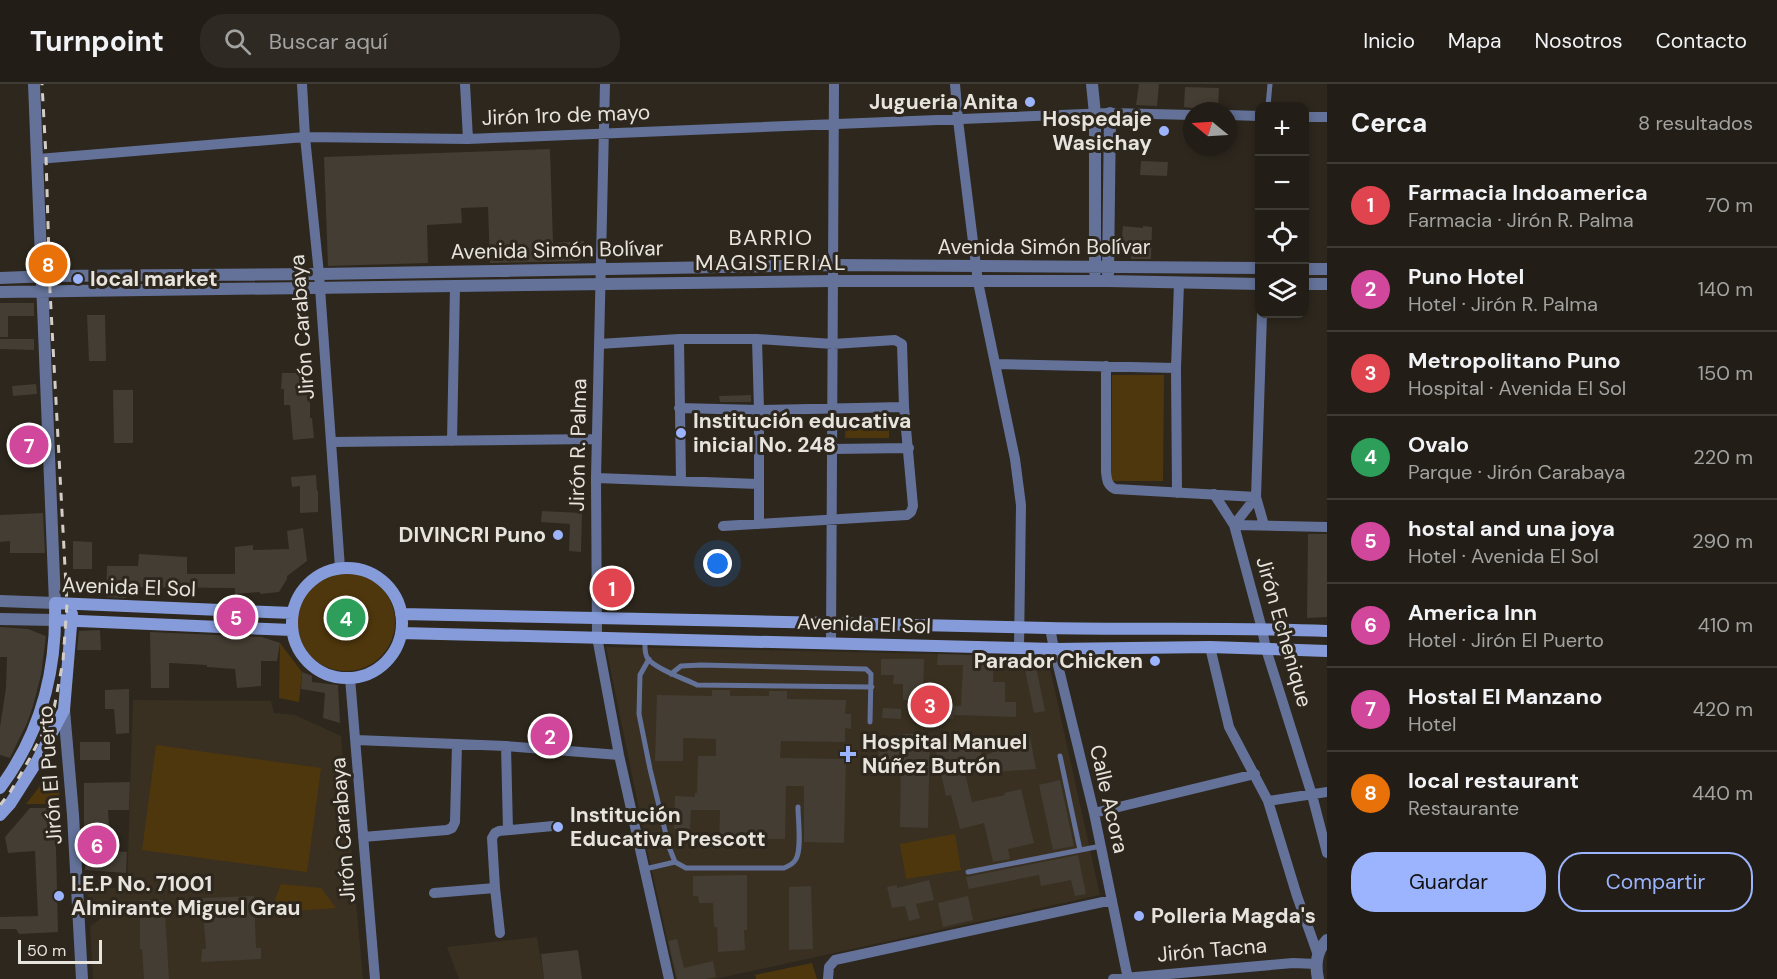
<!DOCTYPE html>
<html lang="es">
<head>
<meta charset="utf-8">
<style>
  body { margin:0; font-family:"DM Sans",sans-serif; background:#2e2a23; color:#f1f3f6 }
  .controls { position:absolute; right:18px; top:18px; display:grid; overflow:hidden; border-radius:12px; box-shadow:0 3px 9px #0003 }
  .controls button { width:54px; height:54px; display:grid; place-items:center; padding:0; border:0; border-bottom:2px solid #3f3b35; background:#221d16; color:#f1f3f6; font:30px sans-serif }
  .compass { position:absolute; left:1183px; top:18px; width:54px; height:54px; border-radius:50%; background:#221d16; box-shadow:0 3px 9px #0003; rotate:288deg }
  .scale { position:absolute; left:18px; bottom:15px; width:84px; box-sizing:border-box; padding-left:6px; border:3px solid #e7e3dd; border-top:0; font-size:16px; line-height:21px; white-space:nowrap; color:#e7e3dd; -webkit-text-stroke:4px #2d271d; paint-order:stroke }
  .you { position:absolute; left:718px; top:480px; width:21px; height:21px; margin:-15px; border:4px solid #fff; border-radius:50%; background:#1a73e8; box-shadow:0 0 0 9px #1a73e833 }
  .badge { display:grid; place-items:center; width:39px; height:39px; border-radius:50%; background:#9bb4fd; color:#fff; font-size:20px; font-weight:700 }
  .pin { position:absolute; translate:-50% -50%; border:3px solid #fff; box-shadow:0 2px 6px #0006 }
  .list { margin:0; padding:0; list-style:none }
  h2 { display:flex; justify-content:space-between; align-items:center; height:78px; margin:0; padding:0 24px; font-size:26px }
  h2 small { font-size:20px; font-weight:400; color:#a2a2a1 }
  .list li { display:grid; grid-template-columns:39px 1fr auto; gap:18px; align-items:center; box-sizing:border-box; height:84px; padding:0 24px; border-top:2px solid #3f3b35 }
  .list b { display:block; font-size:22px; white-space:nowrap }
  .list p { margin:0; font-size:20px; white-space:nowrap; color:#a2a2a1 }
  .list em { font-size:20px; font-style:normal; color:#a2a2a1 }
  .actions { display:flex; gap:12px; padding:18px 24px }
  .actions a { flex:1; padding:14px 0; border:2px solid #9bb4fd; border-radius:24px; text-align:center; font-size:21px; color:#9bb4fd }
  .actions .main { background:#9bb4fd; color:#111 }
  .icon { flex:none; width:33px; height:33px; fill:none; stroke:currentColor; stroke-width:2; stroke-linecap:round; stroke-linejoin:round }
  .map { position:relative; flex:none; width:1327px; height:895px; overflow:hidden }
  header { display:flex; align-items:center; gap:36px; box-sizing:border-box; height:84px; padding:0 30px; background:#221d16; border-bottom:2px solid #3f3b35 }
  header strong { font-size:28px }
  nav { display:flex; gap:33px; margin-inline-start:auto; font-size:21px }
  .search { width:420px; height:54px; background:#2e2a23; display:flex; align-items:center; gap:15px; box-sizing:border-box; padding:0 21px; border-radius:24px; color:#a2a2a1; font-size:22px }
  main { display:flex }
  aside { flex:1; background:#221d16 }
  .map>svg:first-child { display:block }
  .built { fill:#393021 }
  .green { fill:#4f370d }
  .building { fill:#433d33 }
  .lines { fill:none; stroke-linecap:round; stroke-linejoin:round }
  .service { stroke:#647299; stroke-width:5 }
  .minor { stroke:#647299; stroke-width:10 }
  .tertiary { stroke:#647299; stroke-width:12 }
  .secondary { stroke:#869cda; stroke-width:12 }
  .rail { stroke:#d2cec7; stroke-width:3; stroke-dasharray:8 8; stroke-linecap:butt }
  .poi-dot { fill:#9bb4fd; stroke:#2d271d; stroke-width:2 }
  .labels { text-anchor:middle; stroke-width:6; stroke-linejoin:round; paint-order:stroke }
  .poi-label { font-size:21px; font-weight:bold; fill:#e7e3dd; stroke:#2d271d; text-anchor:start }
  .street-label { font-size:21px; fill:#e7e3dd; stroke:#2d271d }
  .neighbourhood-label { font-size:22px; letter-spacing:1.5px; fill:#e7e3dd; stroke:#2d271d }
</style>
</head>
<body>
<header>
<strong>Turnpoint</strong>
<div class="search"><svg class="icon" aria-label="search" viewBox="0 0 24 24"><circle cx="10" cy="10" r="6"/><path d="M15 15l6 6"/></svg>Buscar aquí</div>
<nav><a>Inicio</a><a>Mapa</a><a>Nosotros</a><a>Contacto</a></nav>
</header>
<main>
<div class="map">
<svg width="1327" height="895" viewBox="0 0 1327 895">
  <rect width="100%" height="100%" fill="#2d271d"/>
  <path class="built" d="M606,563L1045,572L1048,575L1100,811L715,895H676L647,765Z
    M133,616L271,617L274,629L295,631L341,652L363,895H93L90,842L102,834L88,815L86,802L127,805Z
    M537,853L544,895H459L447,863Z"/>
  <path class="green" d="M1112,291H1164L1163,397H1111Z
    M846,332H889V354H845Z
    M297 538a49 49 0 1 1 98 0a49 49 0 1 1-98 0Z
    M280,559L302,588L299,618L279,614Z
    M156,661L321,684L307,788L142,766Z
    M43,698L60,703L59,720H26Z
    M955,750L961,786L906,795L900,760Z
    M281,800L321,804L336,824L279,828L275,815Z
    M812,879L817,895H756L755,891Z"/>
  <path class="building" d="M1139,0H1159L1157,22L1136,21Z
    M1185,3L1219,4L1218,27H1198L1193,24L1184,23Z
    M550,65L553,159L584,157L583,172L579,177L490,179L488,123L461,124L462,139L427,141L428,179L328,182L324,73Z
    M1141,77L1168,78L1167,92L1140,91Z
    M1123,142L1143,144V142L1152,143L1151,175H1131V163L1121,162Z
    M0,219H34V232H8V253H0Z
    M87,231H105L106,277H89Z
    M0,255H34V266L0,265Z
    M282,289H306V309H310V334H312L314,354L293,356L290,321H284V305H281Z
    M36,300L37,310L13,312L12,302Z
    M113,306H133V359H114Z
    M751,311V318H720L719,312Z
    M316,391L317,407H318V428L300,429V402L292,403L291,393Z
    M542,427L582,429L581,468L569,467L570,440L541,438Z
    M43,429L45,469H10V457L0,458V431Z
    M303,444L307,477L287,492V495L279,508L260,510V508L235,510V504L126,503V514L106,513L107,482H138L139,470L187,473V490H235V463L253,461V466L289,465L287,447Z
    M1308,450H1327V533L1307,534Z
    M73,457L92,458V485H73Z
    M0,543L28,545L46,552L41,591L33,622L27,639L10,674L0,671V643L6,604L7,573H0Z
    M100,546L101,566H77L79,547Z
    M150,548L262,553L280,559L277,577H261V602L237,604L235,585L207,583V581L169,579V604H151Z
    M938,570L994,572L993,598H1005V618H1016V633L954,631L953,635L931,634L932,620L961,622L963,581H937Z
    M1034,573L1045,627L1034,629L1023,576Z
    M881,575H924L923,617L903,616V600H893L894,591H881Z
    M302,588L312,592V598L338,601L340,639L323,634L325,609L301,605Z
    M129,605V649L116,650L114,625H105V606Z
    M712,606H730V612H769V607H787V615L846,616L845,630H851V645L845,644V658L781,657L780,674L846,675L844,759L804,758V702H786L785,755H746V759H719L720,726H691L690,745H674L675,712L695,713V709H697L698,672H716V655L683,654V677H655L657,611L712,612Z
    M883,624L901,625V635L882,634Z
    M903,650H930L928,744L900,743L901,678H878L879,655H903Z
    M1030,653L1036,685L995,688L994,683L963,682L972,718L1005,711L1004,709L1021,705L1034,759L1008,765L1010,775L993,778L984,739L960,745L951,711L946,712L934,658L982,660L981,673Z
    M80,658H110V676H80Z
    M1060,696L1074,762L1053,766L1039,701Z
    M130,698L129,726H108L109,744H84V699Z
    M30,724H55L58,848L19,850L16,845H0V833L38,832L35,767L8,769L5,753Z
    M87,766L127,768L126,789L85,786Z
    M1078,771L1086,810L1075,812L1071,796L1041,802L1039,791L969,805L966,793Z
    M747,791V846H744L745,866L718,868L717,843H714L713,819H699L698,812H693V792Z
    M929,796L934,816L916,820L920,834L909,837L905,822L892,824L887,803L897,801V804Z
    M811,802L813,865L789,866V803Z
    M254,812L256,864H261V875L201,878L202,865H206L202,814Z
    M968,812L973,836L943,843L938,819Z
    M140,816H163V829L165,830L169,895H144L142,865H140Z
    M677,855L684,884L713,877L716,893L705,895H677L668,857Z
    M578,866L582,895H544L541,870Z"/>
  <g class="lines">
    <path class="service" d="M1268,22L1270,0
      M645,555C645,561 644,570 648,575C656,585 685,595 697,601L872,603
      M649,575L640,591L639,630L650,685L669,763L675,778L686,784H784C789,782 794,779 796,775C802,764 798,736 798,723
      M671,590L681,582L701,581L866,585L871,590L870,638
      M1060,672L1080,766
      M645,785L675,778
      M968,788L1101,762"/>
    <path class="minor" d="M302,0L305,53L319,190L340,484
      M465,0L468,55
      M605,0L596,394L597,553L619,671L669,895
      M955,0L958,36L978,198L1015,375L1021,421L1019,564
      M1228,31L1260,32
      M1304,33H1327
      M38,75L305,53L468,55L1110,29L1192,31
      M1262,230L1256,413L1264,441
      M679,255L681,397
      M757,255L759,326V440
      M599,260L679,255H757L833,260L895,256L902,260L904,323L913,422L911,428L907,431L723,442
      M995,280L1176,284
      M1106,282V388C1107,396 1107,401 1115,405L1256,413
      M679,324L759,326L904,323
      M452,357L455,203
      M331,358L597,355
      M832,365L909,364
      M596,394L758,400
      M1177,409L1176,284L1179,199
      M1214,410L1234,441L1262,545L1266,565L1312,711L1327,769
      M1234,441L1327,443
      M1234,441L1256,413
      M1050,544L1054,565L1094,729L1128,895
      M831,559L834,0
      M1210,563L1229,643L1268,717L1297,812L1318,871
      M350,594L375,895
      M356,656L506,662L619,671
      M506,662L508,746
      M1268,717L1327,708
      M1094,729L1255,690
      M363,753L447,746L452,744L455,738L457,660
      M434,809L495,804
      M500,849L495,804L492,754L495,749L499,747L553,742
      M828,895L829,883L835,876L1112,816
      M1113,895L1293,879L1316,880"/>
    <path class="tertiary" d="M1092,0L1095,30V188
      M1304,185H1327
      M1108,190L1110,29
      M0,194L50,192L319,190L833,181L1260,184
      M1304,200H1327
      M0,208L832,197H1108L1260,200
      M0,517L55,519L34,0
      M0,535L55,536
      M64,626L73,731L82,895
      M1318,895C1315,881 1316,867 1327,856"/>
    <path class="secondary" d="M292 539a55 55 0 1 1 110 0a55 55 0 1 1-110 0Z
      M401,530C617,534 832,539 1048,544C1141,546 1234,543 1327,547
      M55,536L292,546
      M401,549L1054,565L1210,563L1327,567
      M0,704C41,649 57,587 55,519L292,529
      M0,731L10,720L36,679L64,626L72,530"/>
    <path class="rail" d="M0,721L9,710L30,674L53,630L63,577L67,520L50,207L46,73L42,0"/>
  </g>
  <g class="poi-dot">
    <circle cx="1030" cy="18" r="6"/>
    <circle cx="1164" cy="47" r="6"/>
    <circle cx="78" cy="195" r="6"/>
    <circle cx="681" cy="349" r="6"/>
    <circle cx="558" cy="451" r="6"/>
    <circle cx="1155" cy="577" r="6"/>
    <path d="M845 661h6v6h6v6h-6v6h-6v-6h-6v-6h6z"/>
    <circle cx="558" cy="743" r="6"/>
    <circle cx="59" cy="812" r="6"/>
    <circle cx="1139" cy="832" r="6"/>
  </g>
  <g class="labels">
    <g class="poi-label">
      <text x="1018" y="25" text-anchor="end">Jugueria Anita</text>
      <text x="1152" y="42" text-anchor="end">Hospedaje<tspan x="1152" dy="24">Wasichay</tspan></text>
      <text x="90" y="202">local market</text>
      <text x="693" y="344">Institución educativa<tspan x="693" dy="24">inicial No. 248</tspan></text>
      <text x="546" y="458" text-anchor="end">DIVINCRI Puno</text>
      <text x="1143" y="584" text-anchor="end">Parador Chicken</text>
      <text x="862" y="665">Hospital Manuel<tspan x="862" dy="24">Núñez Butrón</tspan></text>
      <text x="570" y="738">Institución<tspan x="570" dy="24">Educativa Prescott</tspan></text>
      <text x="71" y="807">I.E.P No. 71001<tspan x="71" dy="24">Almirante Miguel Grau</tspan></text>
      <text x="1151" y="839">Polleria Magda's</text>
    </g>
    <g class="street-label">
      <text transform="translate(566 31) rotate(-2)" y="7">Jirón 1ro de mayo</text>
      <text x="1044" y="170">Avenida Simón Bolívar</text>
      <text transform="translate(557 166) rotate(-1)" y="7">Avenida Simón Bolívar</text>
      <text transform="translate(302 243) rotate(-94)" y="7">Jirón Carabaya</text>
      <text transform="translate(578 361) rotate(-89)" y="7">Jirón R. Palma</text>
      <text transform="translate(129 503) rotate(2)" y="7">Avenida El Sol</text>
      <text transform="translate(864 540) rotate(2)" y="7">Avenida El Sol</text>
      <text transform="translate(1284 548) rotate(74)" y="7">Jirón Echenique</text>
      <text transform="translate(50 691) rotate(-94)" y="7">Jirón El Puerto</text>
      <text transform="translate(1109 715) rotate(77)" y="7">Calle Acora</text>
      <text transform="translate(343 746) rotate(-94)" y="7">Jirón Carabaya</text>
      <text transform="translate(1212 866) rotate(-5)" y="7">Jirón Tacna</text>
    </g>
    <g class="neighbourhood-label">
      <text x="771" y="161">BARRIO<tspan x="771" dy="25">MAGISTERIAL</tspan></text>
    </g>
  </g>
</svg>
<div class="controls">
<button>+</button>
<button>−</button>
<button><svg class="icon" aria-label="locate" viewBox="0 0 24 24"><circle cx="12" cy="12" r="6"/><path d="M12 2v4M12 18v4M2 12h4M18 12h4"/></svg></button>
<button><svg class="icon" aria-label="layers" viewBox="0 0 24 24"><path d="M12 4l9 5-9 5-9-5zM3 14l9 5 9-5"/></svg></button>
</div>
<svg class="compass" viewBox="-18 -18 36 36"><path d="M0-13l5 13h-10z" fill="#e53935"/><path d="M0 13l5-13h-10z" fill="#a2a2a1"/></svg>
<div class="scale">50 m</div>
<div class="you"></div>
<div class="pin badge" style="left:612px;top:504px;background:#e0444e">1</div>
<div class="pin badge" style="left:550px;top:652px;background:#d1479c">2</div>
<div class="pin badge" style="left:930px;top:621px;background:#e0444e">3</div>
<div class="pin badge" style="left:346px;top:534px;background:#2e9e5b">4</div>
<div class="pin badge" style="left:236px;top:533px;background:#d1479c">5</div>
<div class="pin badge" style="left:97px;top:761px;background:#d1479c">6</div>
<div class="pin badge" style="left:29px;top:361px;background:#d1479c">7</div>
<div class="pin badge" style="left:48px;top:180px;background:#e8710a">8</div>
</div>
<aside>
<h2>Cerca<small>8 resultados</small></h2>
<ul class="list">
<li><span class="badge" style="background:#e0444e">1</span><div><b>Farmacia Indoamerica</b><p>Farmacia · Jirón R. Palma</p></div><em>70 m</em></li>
<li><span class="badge" style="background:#d1479c">2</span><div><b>Puno Hotel</b><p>Hotel · Jirón R. Palma</p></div><em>140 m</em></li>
<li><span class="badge" style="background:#e0444e">3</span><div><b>Metropolitano Puno</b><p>Hospital · Avenida El Sol</p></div><em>150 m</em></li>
<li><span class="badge" style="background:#2e9e5b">4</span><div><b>Ovalo</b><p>Parque · Jirón Carabaya</p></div><em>220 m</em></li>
<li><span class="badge" style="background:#d1479c">5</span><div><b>hostal and una joya</b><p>Hotel · Avenida El Sol</p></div><em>290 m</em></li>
<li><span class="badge" style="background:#d1479c">6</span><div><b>America Inn</b><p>Hotel · Jirón El Puerto</p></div><em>410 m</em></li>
<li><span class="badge" style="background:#d1479c">7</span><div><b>Hostal El Manzano</b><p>Hotel</p></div><em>420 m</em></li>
<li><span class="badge" style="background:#e8710a">8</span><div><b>local restaurant</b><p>Restaurante</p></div><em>440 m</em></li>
</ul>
<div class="actions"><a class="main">Guardar</a><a>Compartir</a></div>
</aside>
</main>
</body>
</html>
